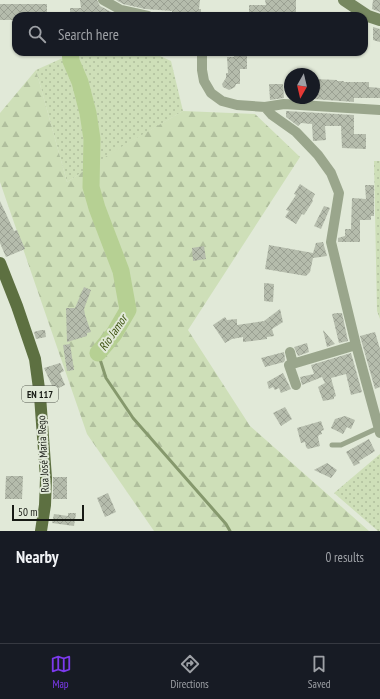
<!DOCTYPE html>
<html lang="en">
<head>
<meta charset="utf-8">
<style>
  body { margin:0; font-family:"PT Sans Narrow",sans-serif; background:#20242c; color:#f1f3f6 }
  .compass { position:absolute; left:284px; top:68px; width:36px; height:36px; border-radius:50%; background:#171b24; box-shadow:0 1px 3px #0004; rotate:188deg }
  .scale { position:absolute; left:12px; bottom:10px; width:72px; box-sizing:border-box; padding-left:4px; border:2px solid #171a14; border-top:0; font-size:11px; line-height:14px; white-space:nowrap; color:#171a14; -webkit-text-stroke:3px #e1e9d8; paint-order:stroke }
  .list { margin:0; padding:0; list-style:none }
  h2 { display:flex; justify-content:space-between; align-items:center; height:52px; margin:0; padding:0 16px; font-size:17px }
  h2 small { font-size:13px; font-weight:400; color:#9ea1a6 }
  .icon { flex:none; width:22px; height:22px; fill:none; stroke:currentColor; stroke-width:2; stroke-linecap:round; stroke-linejoin:round }
  .map { position:relative; flex:none; width:380px; height:531px; overflow:hidden }
  .search { position:absolute; background:#171b24; box-shadow:0 1px 3px #0004; left:12px; right:12px; top:12px; height:44px; display:flex; align-items:center; gap:10px; box-sizing:border-box; padding:0 14px; border-radius:12px; color:#9ea1a6; font-size:15px }
  .sheet { height:112px; background:#171b24 }
  nav { display:flex; justify-content:space-around; align-items:center; box-sizing:border-box; height:56px; border-top:1px solid #363941; background:#171b24; font-size:11px; color:#9ea1a6 }
  nav a { display:grid; justify-items:center; gap:2px }
  nav .on { color:#7c3aed }
  .map>svg:first-child { display:block }
  .grass { fill:url(#grass-dots) }
  .forest { fill:url(#forest-firs) }
  .lines { fill:none; stroke-linecap:round; stroke-linejoin:round }
  .stream { stroke:#86996d; stroke-width:3 }
  .river { stroke:#b6d093; stroke-width:17 }
  .building { fill:url(#building-cross-hatch) }
  .lane { stroke:#9aa68c; stroke-width:5 }
  .street { stroke:#9aa68c; stroke-width:10 }
  .secondary { stroke:#768760; stroke-width:12 }
  .primary { stroke:#5d7041; stroke-width:12 }
  .labels { text-anchor:middle; stroke-width:4; stroke-linejoin:round; paint-order:stroke }
  .shield { fill:#e1e9d8; stroke:#54584f; stroke-width:1 }
  .shield-label { font-size:10px; font-weight:bold; fill:#171a14 }
  .street-label { font-size:11px; fill:#171a14; stroke:#e1e9d8 }
  .water-label { font-size:12px; font-style:italic; fill:#394f0c; stroke:#e1e9d8 }
</style>
</head>
<body>
<div class="map">
<svg width="380" height="531" viewBox="0 0 380 531">
  <defs>
    <pattern id="grass-dots" width="8" height="8" patternUnits="userSpaceOnUse"><rect width="8" height="8" fill="#cedfb8"/><path d="M2 2h.1M6 6h.1" fill="none" stroke="#b0bf9d" stroke-width="1.8" stroke-linecap="round"/></pattern>
    <pattern id="forest-firs" width="22" height="20" patternUnits="userSpaceOnUse"><rect width="22" height="20" fill="#cedfb8"/><path d="M5 1l3.5 6h-7zM16 11l3.5 6h-7z" fill="#b0bf9d"/></pattern>
    <pattern id="building-cross-hatch" width="8" height="8" patternUnits="userSpaceOnUse"><rect width="8" height="8" fill="#b5bcac"/><path d="M0 0l8 8M0 8l8-8" fill="none" stroke="#9ba193"/></pattern>
  </defs>
  <rect width="100%" height="100%" fill="#e1e9d8"/>
  <path class="grass" d="M76,52H151L171,61L183,111L117,150L67,182L36,70Z
    M374,161H380V319L377,311Z
    M380,454V531H378L334,493Z"/>
  <path class="forest" d="M36,70L67,182L116,150L183,111L255,114L300,157L188,330L250,426L369,531H154L87,434L0,182V113Z"/>
  <g class="lines">
    <path class="stream" d="M98,353L106,378L133,418L226,524L230,531"/>
    <path class="river" d="M70,52L71,61L80,82L88,113L92,139L91,187L97,208L121,271L128,310L114,334L98,353"/>
  </g>
  <path class="building" d="M80,0H97L100,6L119,16H70V8H81Z
    M116,0H200L199,9H201V16H172V11L145,9L123,4Z
    M265,0H296V16H249V5H266Z
    M373,0H380V12L372,9Z
    M0,4H47V16H16V20H0Z
    M373,27L380,29V42L373,40Z
    M234,52H247V69H240V84H236L235,87L229,90L223,87L222,84L226,78V73H228L227,57H234Z
    M314,79L337,80V81H344V82H369V87L380,88V98H354V102L314,99Z
    M269,84H283L284,98L270,100Z
    M286,111L354,115V134H366V149L342,148L341,126H325L326,140L313,141L312,124L301,123L298,126L286,117Z
    M300,184L315,194L312,200L313,201L304,215L302,214L296,224L285,217L289,211L286,210L296,195L294,194Z
    M365,185H374V216H371V220H360V242H338V238L345,236V229H351L352,198L366,199Z
    M0,201L14,231L17,230L25,249L6,257L0,243Z
    M324,206L330,208L321,229L314,226Z
    M323,242L327,256L313,258L310,272L306,276L265,269L269,245L313,253L316,243Z
    M204,246L206,259L193,261L192,248Z
    M264,283L274,284L273,302L264,301Z
    M84,287L91,290L84,309L85,315L91,332L87,333V336L67,342L66,308H75Z
    M280,309L283,322L272,329L274,336L267,337V339L243,342V337L232,339L225,343L213,325L225,317L227,320L237,319V325L264,321Z
    M337,313H342L348,341L339,343L332,314Z
    M41,330H45L46,337L36,339L34,332Z
    M323,330L335,344L327,347Z
    M375,332L380,349V387L375,389L360,336Z
    M307,343L309,352L298,356L294,347Z
    M70,344L74,370L67,371L63,345Z
    M284,352L285,360L284,362L265,367L261,358Z
    M351,353L362,392L351,395L346,374L331,378L336,396L334,397V399L323,401L318,387L325,383L322,377L302,385L300,377L314,374L311,365Z
    M60,363L64,371L60,373L65,385L54,390L44,368Z
    M283,373L291,389L281,393L279,388L275,390L273,387L269,389L267,382Z
    M285,407L292,419L281,426L273,413Z
    M345,416L355,420L351,429L347,427L343,434L331,428L335,419Z
    M321,421L324,430L321,431L322,434L319,435L318,437L320,446L308,449L306,447L305,442L301,443L297,428Z
    M369,439L375,451L359,461L360,463L354,466L346,452Z
    M327,463L337,470L331,478L314,470Z
    M6,476H23L22,499H5Z
    M53,477H67V499H53Z
    M108,493L116,512L105,517L97,498Z
    M68,513H76L74,526L52,523L54,514L68,516Z"/>
  <g class="lines">
    <path class="lane" d="M332,445H341L378,428"/>
    <path class="street" d="M103,0L121,10L148,16
      M202,52V70L204,81L211,93L222,101L237,105L265,107L284,104L380,110
      M265,107L272,115L296,132L318,155L331,173L339,193L331,242L356,345L380,433
      M290,352L293,364
      M296,385L289,365L356,345"/>
    <path class="secondary" d="M344,0L368,16L380,20"/>
    <path class="primary" d="M0,263L17,306L35,359L40,396L46,478L45,505L41,531"/>
  </g>
  <g class="labels">
    <rect class="shield" x="22" y="386" width="36" height="16" rx="3"/>
    <g class="shield-label">
      <text x="40" y="398">EN 117</text>
    </g>
    <g class="street-label">
      <text transform="translate(43 454) rotate(-93)" y="4">Rua José Maria Rego</text>
    </g>
    <g class="water-label">
      <text transform="translate(113 333) rotate(-56)" y="4">Rio Jamor</text>
    </g>
  </g>
</svg>
<svg class="compass" viewBox="-18 -18 36 36"><path d="M0-13l5 13h-10z" fill="#e53935"/><path d="M0 13l5-13h-10z" fill="#9ea1a6"/></svg>
<div class="scale">50 m</div>
<div class="search"><svg class="icon" aria-label="search" viewBox="0 0 24 24"><circle cx="10" cy="10" r="6"/><path d="M15 15l6 6"/></svg>Search here</div>
</div>
<section class="sheet">
<h2>Nearby<small>0 results</small></h2>
<ul class="list">
</ul>
</section>
<nav>
<a class="on"><svg class="icon" aria-label="map" viewBox="0 0 24 24"><path d="M3 6l6-2 6 2 6-2v14l-6 2-6-2-6 2zM9 4v14M15 6v14"/></svg>Map</a>
<a><svg class="icon" aria-label="directions" viewBox="0 0 24 24"><path d="M12 3l9 9-9 9-9-9zM9 14v-3h6M13 9l2 2-2 2"/></svg>Directions</a>
<a><svg class="icon" aria-label="saved" viewBox="0 0 24 24"><path d="M7 4h10v16l-5-4-5 4z"/></svg>Saved</a>
</nav>
</body>
</html>
